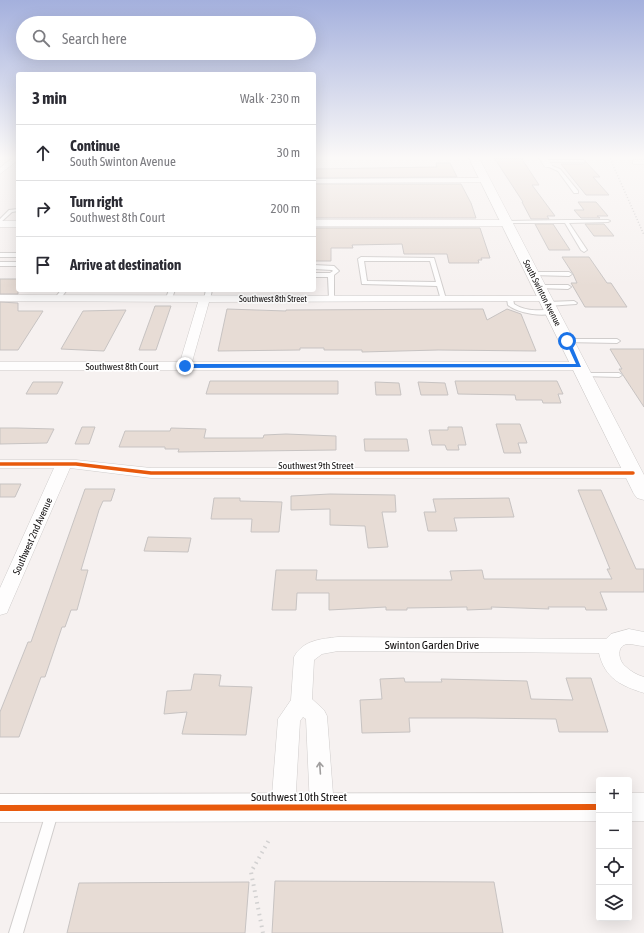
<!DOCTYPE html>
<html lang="en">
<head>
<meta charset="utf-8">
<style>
  body { margin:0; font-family:"Asap Condensed",sans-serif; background:#f7f7f7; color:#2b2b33 }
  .controls { position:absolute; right:12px; bottom:12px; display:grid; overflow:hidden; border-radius:4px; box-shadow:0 4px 16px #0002 }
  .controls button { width:36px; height:36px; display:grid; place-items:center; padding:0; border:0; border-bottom:1px solid #e1e1e2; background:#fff; color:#2b2b33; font:20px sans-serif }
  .stop { position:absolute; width:12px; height:12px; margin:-9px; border:3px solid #1a73e8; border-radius:50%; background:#fff }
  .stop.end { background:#1a73e8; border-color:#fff; box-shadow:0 1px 4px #0008 }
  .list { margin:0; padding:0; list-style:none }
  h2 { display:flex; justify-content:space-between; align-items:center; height:52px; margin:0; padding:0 16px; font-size:17px }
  h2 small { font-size:13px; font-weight:400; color:#7c7c81 }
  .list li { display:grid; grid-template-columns:26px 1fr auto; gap:12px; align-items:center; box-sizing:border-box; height:56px; padding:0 16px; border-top:1px solid #e1e1e2 }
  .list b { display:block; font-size:15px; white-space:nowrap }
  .list p { margin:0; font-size:13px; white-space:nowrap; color:#7c7c81 }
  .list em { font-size:13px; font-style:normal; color:#7c7c81 }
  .icon { flex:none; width:22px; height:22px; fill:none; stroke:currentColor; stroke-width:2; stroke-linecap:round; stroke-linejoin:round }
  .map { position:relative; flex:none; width:644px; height:933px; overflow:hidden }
  .search { position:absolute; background:#fff; box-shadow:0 4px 16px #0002; left:16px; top:16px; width:300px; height:44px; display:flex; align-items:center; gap:10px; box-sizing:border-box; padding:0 14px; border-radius:22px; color:#7c7c81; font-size:15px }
  .panel { position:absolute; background:#fff; box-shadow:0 4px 16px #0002; left:16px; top:72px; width:300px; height:220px; border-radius:4px }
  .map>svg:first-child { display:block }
  .building { fill:#e7dcd5; stroke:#c7c3c2 }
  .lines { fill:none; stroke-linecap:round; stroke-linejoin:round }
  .service-casing { stroke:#d0cdcc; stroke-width:2 }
  .minor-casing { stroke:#d0cdcc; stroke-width:1 }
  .tertiary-casing { stroke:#d0cdcc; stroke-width:1 }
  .path { stroke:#d2d1d1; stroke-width:4; stroke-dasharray:1.5 4.5; stroke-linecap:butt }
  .service { fill:#fefdfd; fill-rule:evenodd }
  .minor { fill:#fefdfd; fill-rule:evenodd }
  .tertiary { fill:#fefdfd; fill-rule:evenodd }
  .rail { stroke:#cccaca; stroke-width:1.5; stroke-dasharray:1 2; stroke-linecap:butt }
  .cycleway-far1-casing { stroke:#fff; stroke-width:6 }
  .cycleway-casing { stroke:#fff; stroke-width:9 }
  .cycleway-far1 { stroke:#e8590c; stroke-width:3.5 }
  .cycleway { stroke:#e8590c; stroke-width:6 }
  .oneway { stroke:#a09e9e }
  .route { fill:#1a73e8 }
  .labels { text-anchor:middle; stroke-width:3.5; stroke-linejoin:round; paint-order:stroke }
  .far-street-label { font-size:9px; fill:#131010; stroke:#fff }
  .street-label { font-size:10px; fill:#131010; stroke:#fff }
  .near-street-label { font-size:12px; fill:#131010; stroke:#fff }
</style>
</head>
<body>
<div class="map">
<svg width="644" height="933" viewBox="0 0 644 933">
  <rect width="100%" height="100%" fill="#f6f1f0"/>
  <path class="building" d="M493,156H520L539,185H532L555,216H547L549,219H531L522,202H523Z
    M586,162L600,177H593L609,195H586L561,164H583Z
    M436,163H450L457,177L314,178V169L437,167Z
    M314,184H461L471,203L476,218H314Z
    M578,202H596L608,216H597L600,218H581L574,210H584Z
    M535,224H553L570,250H549Z
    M585,224H604L614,236H594Z
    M314,228H480L490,258H481L482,260H478L479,263H449L447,254H404L402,244L352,245L353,248H331V261H314Z
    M562,257H589L607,283H611L627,307H585L571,283H577L573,274Z
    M0,279H18V294H0Z
    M0,302L18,303V311H43L18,350H0Z
    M155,306H171L156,350H139Z
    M227,309L286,311V310L483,309L487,320L507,309L521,314L536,351L438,350L362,352V350H324V348H300V350L218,351Z
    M126,310L104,351L61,349L83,311Z
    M610,349H644V407L619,369H622Z
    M210,381H338V394H206Z
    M455,381H557L563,394H558L561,403H543L542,400H516L515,395L458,394Z
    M33,382H63L57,394H26Z
    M375,382L399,383L401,395H376Z
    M418,382L445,383L448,395H421Z
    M496,424H520L527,443H518L521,453H504Z
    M82,427H95L89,444H75Z
    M448,427H462L466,445H458L459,450H447L445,445H432L429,430H448Z
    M0,428H17L54,429L47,443L0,444Z
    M171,428L206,429L204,438H263L264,435L286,434L336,436V450L178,452L179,449H165V447H119L125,431H170Z
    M364,439H407L409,451H365Z
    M0,484H21L15,497H0Z
    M85,489H115L111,501H103L99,510L81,570H88L77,610H71L65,627H62L45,677H41L19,737H0V712L28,642H31Z
    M578,490H601L636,569H644V592H600L607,610H586L585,607H548L549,609L491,607L492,609L467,610V607L407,608V610H386V607L329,610V593H297L296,610H272L276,570H317L316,580H452L450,571L482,570L484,579H612L607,569H610Z
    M330,494L395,495L396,512H382L388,547L368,548L365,526L330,525V509L291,510V496Z
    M214,498H240V501L282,502L279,532H251L252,519H211Z
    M509,498L514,517L454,518L457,531H428L424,512H436L433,499Z
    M148,537L191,538L188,552L144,551Z
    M194,674L221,675L219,686L252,687L246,735L182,734L187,712L164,714L167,691L191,690Z
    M404,678L405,682H442L441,679L527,681L531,699L573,700L566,678H591L608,732H559L556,719L475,718H409L410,732L362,733L360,700L382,699L380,679Z
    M275,881L494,882L503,933H272Z
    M249,882L245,933H67L79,883Z"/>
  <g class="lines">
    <g class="service-casing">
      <path id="service" d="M314,156H382L380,157H314Z
        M545,160H583L585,161L583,162H544Z
        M547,164L560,169L578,191V193H574L558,171L547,166Z
        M18,209V211L12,212L0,223V219L9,210Z
        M566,220H608L610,221L608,222L569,223L587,250L584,252L581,250L565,223H506L504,222L506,221Z
        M0,253H18V257H0Z
        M361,257L434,258L446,299L441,300L437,286L362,284L358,259ZM364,261H430L436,282L367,281Z
        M0,262H18V266H0Z
        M314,265L334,266L339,271L334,275V300L329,299L328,277H314V273H330L333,271L332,270L314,269Z
        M533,272H569L572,274L569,276L531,275V273Z
        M539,285H568L571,287L568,289L537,288L536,287Z
        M61,290H67L60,299H56L55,298Z
        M169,290H175L172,298L169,300L166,298Z
        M206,290H212L210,299L207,301L204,299Z
        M510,297L513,299L514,304C526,312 539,310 552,310L555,312C545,318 517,313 508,305L507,299Z
        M574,301L577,303L576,304L548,306L545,304L548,302Z
        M567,339H617L620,341L617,343L565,342V340Z
        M584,373H619L622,375L619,377L582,376L581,375Z
        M52,807L56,809L58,813L23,933H9L46,813L48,809Z"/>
    </g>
    <g class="minor-casing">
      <path id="minor" d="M14,156H18V160L0,174V168Z
        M538,156H545L552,165L551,167H545Z
        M633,160H644V164H633Z
        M489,178V182H486L314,183V179Z
        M314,220H507L511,223L507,226H314Z
        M0,221H18V227H0Z
        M0,295L546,296L550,297L551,299L550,301L209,302L192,362H579L585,366L579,370H0V362H180L198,302L0,301Z
        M0,460H76L151,468H633L638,470L641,473L638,476L633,478H151L70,468L9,608L7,613L0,615V588L54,468H0Z
        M629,629L644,632V646C639,646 633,644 628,644C616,645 618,660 625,666C630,671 637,675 644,677V693C622,686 605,679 599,653L338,651L322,654L314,660L312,699L324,710L327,716L334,807L330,815L322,818L314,815L310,807L306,719L303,717L300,721L295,808L291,816L283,819L275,816L271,808L278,719L291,700L294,657C303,640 321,639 338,637L606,639L611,634Z"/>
    </g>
    <g class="tertiary-casing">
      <path id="tertiary" d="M468,156H478L644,475V500L637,498L634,494Z
        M599,793V821L0,822V794Z
        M629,793H644V821H629Z"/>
    </g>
    <path class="path" d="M263,933L251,872L269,840"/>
    <use href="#service" class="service"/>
    <use href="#minor" class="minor"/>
    <use href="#tertiary" class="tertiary"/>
    <path class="rail" d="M609,156L644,235"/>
    <g class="cycleway-far1-casing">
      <path id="cycleway-far1" d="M0,464H76L151,473H633"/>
    </g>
    <g class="cycleway-casing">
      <path id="cycleway" d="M0,808L599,807"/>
    </g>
    <use href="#cycleway-far1" class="cycleway-far1"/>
    <use href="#cycleway" class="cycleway"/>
  </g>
  <defs><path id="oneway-shaft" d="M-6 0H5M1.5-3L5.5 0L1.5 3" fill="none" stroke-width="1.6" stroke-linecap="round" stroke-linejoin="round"/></defs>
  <use class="oneway" href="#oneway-shaft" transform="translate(320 768) rotate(-94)"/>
  <linearGradient id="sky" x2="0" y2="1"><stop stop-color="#a4b0dd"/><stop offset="0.55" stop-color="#fbf9f8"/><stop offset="1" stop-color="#fbf9f8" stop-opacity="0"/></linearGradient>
  <rect width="644" height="286" fill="url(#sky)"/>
  <path class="route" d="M565,340L570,341L581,367L185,368L182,366L185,364H576Z"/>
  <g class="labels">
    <g class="far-street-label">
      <text transform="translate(542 293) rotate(63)" y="3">South Swinton Avenue</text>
      <text x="273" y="302">Southwest 8th Street</text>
    </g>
    <g class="street-label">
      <text x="122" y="370">Southwest 8th Court</text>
      <text x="316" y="469">Southwest 9th Street</text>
      <text transform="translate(32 536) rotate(-66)" y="4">Southwest 2nd Avenue</text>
    </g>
    <g class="near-street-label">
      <text x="432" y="649">Swinton Garden Drive</text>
      <text x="299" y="801">Southwest 10th Street</text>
    </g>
  </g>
</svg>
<div class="controls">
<button>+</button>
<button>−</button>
<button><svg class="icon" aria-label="locate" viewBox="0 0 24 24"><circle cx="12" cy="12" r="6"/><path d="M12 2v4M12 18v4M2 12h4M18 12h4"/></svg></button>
<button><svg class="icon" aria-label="layers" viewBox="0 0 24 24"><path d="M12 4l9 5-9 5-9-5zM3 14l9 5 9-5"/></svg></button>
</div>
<div class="stop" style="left:567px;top:341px"></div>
<div class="stop end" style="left:185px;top:366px"></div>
<div class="search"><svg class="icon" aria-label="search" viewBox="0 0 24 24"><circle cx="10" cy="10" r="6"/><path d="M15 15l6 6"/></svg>Search here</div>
<section class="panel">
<h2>3 min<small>Walk · 230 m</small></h2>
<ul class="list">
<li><svg class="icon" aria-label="ahead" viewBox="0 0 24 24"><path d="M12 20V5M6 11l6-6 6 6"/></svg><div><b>Continue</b><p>South Swinton Avenue</p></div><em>30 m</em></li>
<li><svg class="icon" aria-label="right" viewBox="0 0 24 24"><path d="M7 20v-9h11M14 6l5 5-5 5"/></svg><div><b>Turn right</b><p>Southwest 8th Court</p></div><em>200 m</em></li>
<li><svg class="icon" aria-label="arrive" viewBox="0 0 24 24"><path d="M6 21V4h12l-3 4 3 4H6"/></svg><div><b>Arrive at destination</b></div></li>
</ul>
</section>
</div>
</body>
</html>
